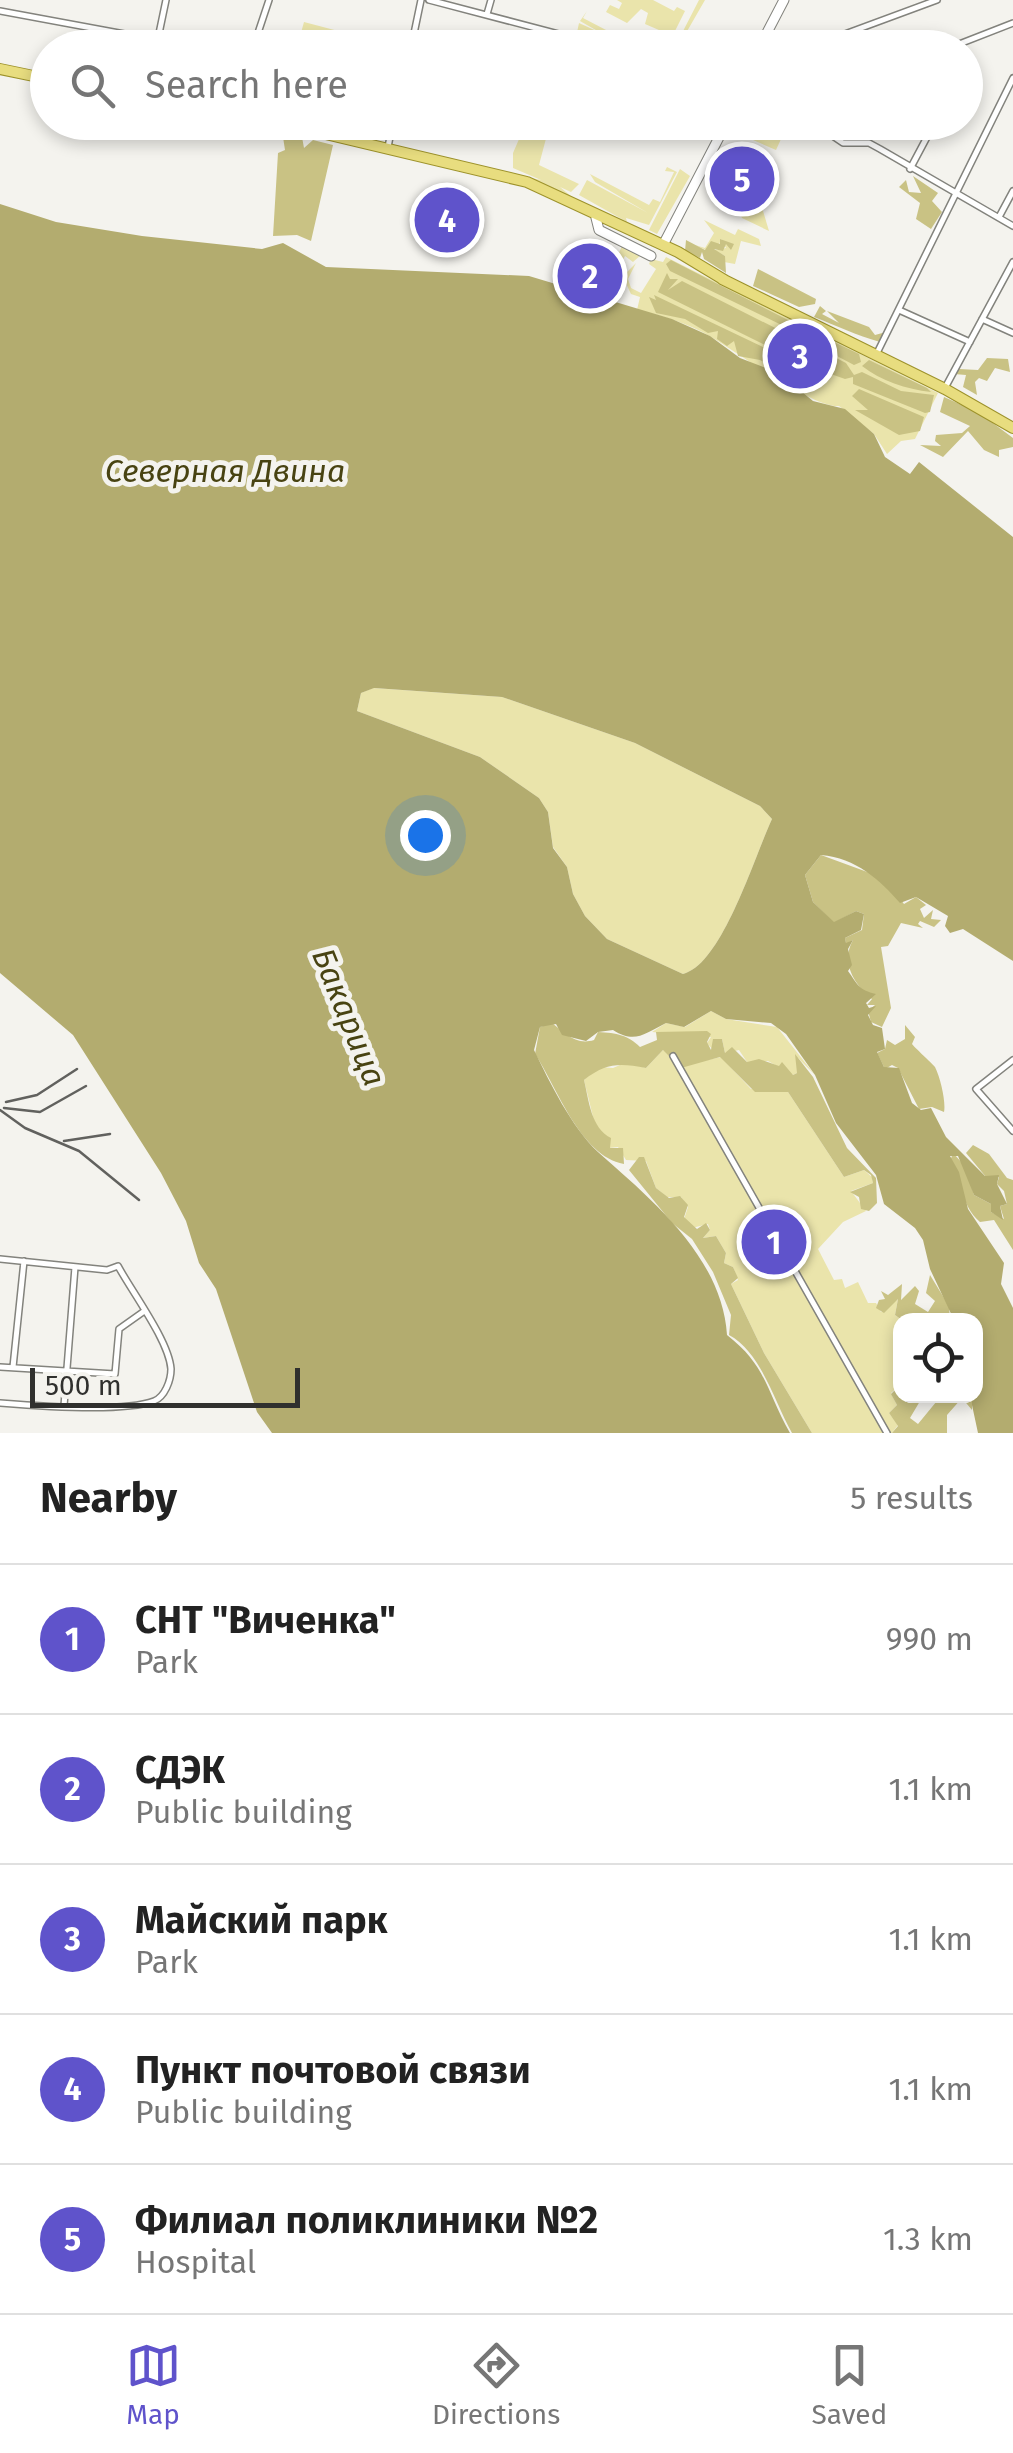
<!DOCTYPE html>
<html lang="en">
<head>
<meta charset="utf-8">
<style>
  body { margin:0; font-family:"Fira Sans",sans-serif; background:#f6f6f6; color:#222 }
  .controls { position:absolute; right:30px; bottom:30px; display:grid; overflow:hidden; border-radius:20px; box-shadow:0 5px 15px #0003 }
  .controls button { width:90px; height:90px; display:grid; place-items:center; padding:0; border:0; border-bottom:2px solid #e0e0e0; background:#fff; color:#222; font:50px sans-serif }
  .scale { position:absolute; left:30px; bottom:25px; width:270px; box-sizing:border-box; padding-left:10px; border:5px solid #30302e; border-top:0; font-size:28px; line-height:35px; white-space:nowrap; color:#30302e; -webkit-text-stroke:8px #f4f3ee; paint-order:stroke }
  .you { position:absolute; left:425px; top:835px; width:35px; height:35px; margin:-25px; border:8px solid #fff; border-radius:50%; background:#1a73e8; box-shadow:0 0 0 15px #1a73e833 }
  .badge { display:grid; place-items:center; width:65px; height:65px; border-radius:50%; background:#5f53cb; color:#fff; font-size:32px; font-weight:700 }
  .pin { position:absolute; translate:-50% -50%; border:5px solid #fff; box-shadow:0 2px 10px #0006 }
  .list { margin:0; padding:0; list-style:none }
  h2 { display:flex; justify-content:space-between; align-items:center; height:130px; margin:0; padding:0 40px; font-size:42px }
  h2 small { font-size:32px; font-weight:400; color:#767676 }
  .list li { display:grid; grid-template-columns:65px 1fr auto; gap:30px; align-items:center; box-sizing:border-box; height:150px; padding:0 40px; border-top:2px solid #e0e0e0 }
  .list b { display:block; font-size:38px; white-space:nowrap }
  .list p { margin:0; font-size:32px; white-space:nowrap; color:#767676 }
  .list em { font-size:32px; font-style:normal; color:#767676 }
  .icon { flex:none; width:55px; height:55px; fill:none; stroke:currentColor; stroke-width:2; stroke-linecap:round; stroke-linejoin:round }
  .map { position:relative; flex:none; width:1013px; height:1433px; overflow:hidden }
  .search { position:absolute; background:#fff; box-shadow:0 5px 15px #0003; left:30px; right:30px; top:30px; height:110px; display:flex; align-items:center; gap:25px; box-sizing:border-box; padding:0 35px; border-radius:55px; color:#767676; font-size:38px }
  .sheet { height:880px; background:#fff }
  nav { display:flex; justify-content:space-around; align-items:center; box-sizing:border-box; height:140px; border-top:2px solid #e0e0e0; background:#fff; font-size:28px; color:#767676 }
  nav a { display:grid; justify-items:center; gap:5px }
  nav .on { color:#5f53cb }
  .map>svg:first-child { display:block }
  .green { fill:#eae4ab }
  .forest { fill:#c9c284 }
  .water { fill:#b3ac6f; fill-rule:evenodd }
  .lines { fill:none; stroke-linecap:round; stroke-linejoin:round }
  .minor-casing { stroke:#83837d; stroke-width:8 }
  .secondary-casing { stroke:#83837d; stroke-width:11 }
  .primary-casing { stroke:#9d922b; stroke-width:12 }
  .minor { stroke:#fff; stroke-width:5 }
  .secondary { stroke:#fff; stroke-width:9 }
  .primary { stroke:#e8dd7f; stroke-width:10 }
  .rail { stroke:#61615e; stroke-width:2.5 }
  .labels { text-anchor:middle; stroke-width:10; stroke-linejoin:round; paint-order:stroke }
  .water-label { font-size:32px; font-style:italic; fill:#484312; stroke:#f4f3ee }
</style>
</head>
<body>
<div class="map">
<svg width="1013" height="1433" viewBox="0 0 1013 1433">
  <rect width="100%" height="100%" fill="#f4f3ee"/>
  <path class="green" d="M617,0H653L674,11L677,7L685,11L674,33L680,37L699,0H705L682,40L645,24L648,13L641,9L627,23L606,12L610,5L619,9L622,3Z
    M587,11L583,18L631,43L635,36L643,41L637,34L665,47L646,42L654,47H619L576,37L579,23L601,33L580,21Z
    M304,22L361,37L358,47H297Z
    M526,123L548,131L539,165L579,184L571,192L560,187L572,197L494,170L541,180L513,168V153Z
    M761,123H790L811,136L787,126L776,150L753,140Z
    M667,167L677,172L649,225L626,218L627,222L579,195L587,180L648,213L595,182L590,174L649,205L653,199L660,202L674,172L665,171Z
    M680,169L690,176L657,234L649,230Z
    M736,191L761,204L769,231L742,218L734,202L725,213Z
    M704,220L735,235L738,229L759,239L761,246L741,241L735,264L724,262L725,256L714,250L726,248L721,239L719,245L711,242L706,250L695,245L705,248L714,233Z
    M622,246L641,255L633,262L625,256L618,269L626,273L636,263L628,279L631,288L641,293L656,269L649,264L651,259L663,262L666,257L938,393L915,439L901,441L887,454L874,434L839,406C813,408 739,353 711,337C688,323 663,316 637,310L640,297L631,294L623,277L615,273L607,279Z
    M373,688L502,697L635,743L760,806L772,819C755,855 722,965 683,974L607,939L585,916L573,894L567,867L553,847L548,812L539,798L480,757L357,711L361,693Z
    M711,1011L726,1019L777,1027L815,1075L798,1058L797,1073L793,1075L768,1061L747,1062L739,1050L725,1053L722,1039H713V1050L707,1043L711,1037L652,1032L666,1023L685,1027Z
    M663,1050L689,1064L721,1057L751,1089L788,1092L844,1177L864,1170L872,1177L873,1183L851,1191L866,1211L843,1222L818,1249L834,1280L842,1279L845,1288L858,1282L868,1303H876L881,1312L898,1299L895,1315L902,1320L900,1385L891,1393L897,1405L889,1413L898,1425L892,1433H812L764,1353L731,1284L738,1280L733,1267L724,1263L726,1253L716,1236L703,1238L710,1230L708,1224L692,1228L684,1219L688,1207L681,1197H667L656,1188L646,1161L626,1160L618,1147L609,1148L595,1125L584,1080L599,1067L613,1068L627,1062L646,1068Z"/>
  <path class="forest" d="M290,134L291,138L302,137L304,148L313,140L333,145L311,241L297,235L273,236L278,153L285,150L283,137Z
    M913,176L938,193L932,201L942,212L931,229L916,219L920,203L899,187L906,180L909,192L921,193Z
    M720,239L734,244L731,250L726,244L723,251L714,249L725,256L726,273L704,259L702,252L700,258L685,251L686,240L705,250L711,241L720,244Z
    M671,260L790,321L796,326L794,331L670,271L666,264Z
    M758,269L816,299L815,304L799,307L753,286Z
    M667,273L670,279H678L668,290L682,281L789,335L785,350L767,346L658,292Z
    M654,295L786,358L788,375L760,360L738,356L734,341L727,346L717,339L718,331L708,333L685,319L656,313L649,297L656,300Z
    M820,306L826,311L822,314L839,323L827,311L869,327L875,335L886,332L880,342C856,335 837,326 814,317Z
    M801,326L859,354L861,362L854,365L799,336L796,328Z
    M795,337L846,363L854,375L862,372L901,391L934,395L930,412L925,413L853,384V377L845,379L828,373L826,377L819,374L820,380L810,384L791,375L795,362L809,366L786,354Z
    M987,358L1008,359L1010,372L995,368L987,381L979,378L975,382L977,395L963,387L966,375L954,374L959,369L978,370Z
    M869,360L927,388L931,392C906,389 881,381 862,366Z
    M859,389L924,417L920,431L899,435L855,410H868L852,396Z
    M944,397L978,412L1013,438V447L999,450V457L984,450L968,431L943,457L920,445L941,446L935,441L936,435L962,433L970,426L940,412Z
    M821,855L870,873L890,886L904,904L916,897L926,905L920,909L924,918L933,910L931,919L941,920L934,927L920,921L918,924L923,928L901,923L888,946L881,947L891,1008L882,1027L871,1022L868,1011L875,1005H867L872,999C855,985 840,963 853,940L846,944L845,938L862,930L864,914L856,911L834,923L813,902L805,875Z
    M552,1023C564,1032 575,1046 594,1040L598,1032C617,1033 628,1035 640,1047L657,1040L656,1032L707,1031L711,1034L707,1042L711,1050L713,1039H722L725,1053L732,1047L747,1062L759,1059L779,1066L782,1062L793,1075L797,1073L795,1054L813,1077L847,1148L876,1178L877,1203L869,1211L861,1209L859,1197L850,1192L873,1183L871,1175L864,1170L844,1177L788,1092H755L720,1057L681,1068L663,1050L646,1068C619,1063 606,1063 584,1080C589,1101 591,1128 611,1138L610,1148H623L624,1164C580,1156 557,1087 535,1054L540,1027Z
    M905,1025L915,1037L912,1044C917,1050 934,1065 935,1067C941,1079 946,1103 944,1112L932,1107L919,1109L898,1068L892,1065L885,1069L877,1053L885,1049L887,1040L895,1045L905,1039Z
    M973,1145L989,1154L1007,1178L1013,1180V1250L994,1220L980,1222C959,1204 964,1180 950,1161L953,1153L965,1166L974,1195L991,1204V1212L1004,1219L1000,1206L1007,1204L1004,1191L997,1184L999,1177H986L966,1153Z
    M639,1157H644L656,1188L669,1198L680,1196L688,1205L684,1217L697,1229L706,1223L710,1230L703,1238L716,1236L726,1253L724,1263L733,1267L738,1278L731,1284L764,1353L812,1433H792C774,1401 761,1352 729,1335L731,1315L713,1272L692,1239L672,1223L629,1170Z
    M930,1275L949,1306L950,1320H902L895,1315L898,1299L884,1313L876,1308L879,1300L885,1299L881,1291L888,1295L902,1284L901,1300L915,1286L919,1291L915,1304L928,1312L935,1301L926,1293Z
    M900,1385V1396H923L910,1418L918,1424L941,1396H972V1410L962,1398L947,1415V1433H892L898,1426L889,1413L897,1405L891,1394Z"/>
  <path class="water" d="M0,204L56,222L142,236L262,249L283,243L326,267L529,276L672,319L710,336L740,358L779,373L813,401L845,409L874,434L885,457L910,474L919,462L1013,537V961L963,929L950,933L945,926L948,916L916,897L900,903C880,880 856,858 821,855L805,875L813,902L834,922L856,911L864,914L861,930L845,938L846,943L853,940L848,949L852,965L848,971C858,985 859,990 876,994L866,1003L869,1008L876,1006L868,1015L873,1025L882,1028L885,1049L877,1052L884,1067L899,1068L912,1103L921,1110L931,1108L946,1137L985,1176L999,1175L997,1184L1007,1204L1000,1206L1003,1220L991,1212V1204L974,1195L958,1156H950L959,1172L968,1209L1004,1263L1001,1284L1013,1308V1433H978L972,1405V1396H976V1320H954L930,1269L923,1240L915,1228L884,1204L876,1175L836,1123L815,1075L786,1034L771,1023L726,1019L711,1011L684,1027L666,1023C644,1034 635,1044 613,1030L598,1032L586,1041L562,1035L556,1024L540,1027L534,1050C549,1081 572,1128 598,1152C652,1200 722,1257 727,1335C767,1366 766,1391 790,1433H272L257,1412L216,1289L199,1263L186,1221L161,1173L73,1035L0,973ZM374,688L502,697L635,743L760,806L772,819C755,855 722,965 683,974L607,939L585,916L573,894L567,867L553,848L548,812L539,798L480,757L357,711L361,693Z"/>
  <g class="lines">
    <g class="minor-casing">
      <path id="minor" d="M429,0L612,48
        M0,11L200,48
        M487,14L491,0
        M156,48L166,0
        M253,48L269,0
        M411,48L421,0
        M807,48L937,0
        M949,48L1013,23
        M812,122L843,143H869L880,149L1013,226
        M388,147L393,122
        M910,169L935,122
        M999,217L1013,191
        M899,310L970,342
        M982,319L1013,333
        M876,355L1013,78
        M946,386L1013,262
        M673,1056L887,1433
        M1013,1060L976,1089L1013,1131
        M0,1259L107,1270L118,1266C132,1292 169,1341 171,1369C171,1380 165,1397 154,1401C122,1413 36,1406 0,1403
        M0,1367L115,1374L119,1329L143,1312
        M13,1367L24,1261
        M64,1406L75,1267"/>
    </g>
    <g class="secondary-casing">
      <path id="secondary" d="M759,48L784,0
        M596,218L599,230L651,256
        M663,245L727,122"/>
    </g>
    <g class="primary-casing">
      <path id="primary" d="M0,69L48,79
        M251,122L279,129
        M275,122L527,182L678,252L726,281
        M722,279L945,389L1013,428"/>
    </g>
    <use href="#minor" class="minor"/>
    <use href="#secondary" class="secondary"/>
    <use href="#primary" class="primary"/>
    <path class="rail" d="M6,1102L37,1095L77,1069
      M4,1108L40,1112L86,1086
      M0,1110L25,1128L79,1151L139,1200
      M64,1141L110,1134"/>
  </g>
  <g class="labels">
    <g class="water-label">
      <text x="225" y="482">Северная Двина</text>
      <text transform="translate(349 1017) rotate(68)" y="11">Бакарица</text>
    </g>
  </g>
</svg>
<div class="controls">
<button><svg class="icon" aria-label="locate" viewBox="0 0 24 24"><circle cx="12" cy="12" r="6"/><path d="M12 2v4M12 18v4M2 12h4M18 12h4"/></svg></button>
</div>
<div class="scale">500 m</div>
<div class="you"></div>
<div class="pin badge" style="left:774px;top:1242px">1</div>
<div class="pin badge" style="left:590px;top:276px">2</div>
<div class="pin badge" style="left:800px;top:356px">3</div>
<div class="pin badge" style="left:447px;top:220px">4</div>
<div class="pin badge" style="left:742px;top:179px">5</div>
<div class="search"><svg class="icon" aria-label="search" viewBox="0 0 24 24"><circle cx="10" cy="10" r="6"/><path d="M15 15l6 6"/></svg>Search here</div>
</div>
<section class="sheet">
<h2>Nearby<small>5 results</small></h2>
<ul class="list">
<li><span class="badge">1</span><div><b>СНТ &quot;Виченка&quot;</b><p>Park</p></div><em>990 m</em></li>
<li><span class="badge">2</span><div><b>СДЭК</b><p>Public building</p></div><em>1.1 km</em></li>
<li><span class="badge">3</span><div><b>Майский парк</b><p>Park</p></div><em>1.1 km</em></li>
<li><span class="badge">4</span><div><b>Пункт почтовой связи</b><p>Public building</p></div><em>1.1 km</em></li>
<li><span class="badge">5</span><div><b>Филиал поликлиники №2</b><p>Hospital</p></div><em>1.3 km</em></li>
</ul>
</section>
<nav>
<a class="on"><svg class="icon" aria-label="map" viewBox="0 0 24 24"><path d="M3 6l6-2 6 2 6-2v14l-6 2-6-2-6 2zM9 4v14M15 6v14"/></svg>Map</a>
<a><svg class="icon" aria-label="directions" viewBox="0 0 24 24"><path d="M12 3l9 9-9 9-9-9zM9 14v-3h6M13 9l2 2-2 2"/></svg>Directions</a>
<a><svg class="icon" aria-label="saved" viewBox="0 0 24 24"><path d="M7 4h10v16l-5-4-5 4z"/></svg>Saved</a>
</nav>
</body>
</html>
